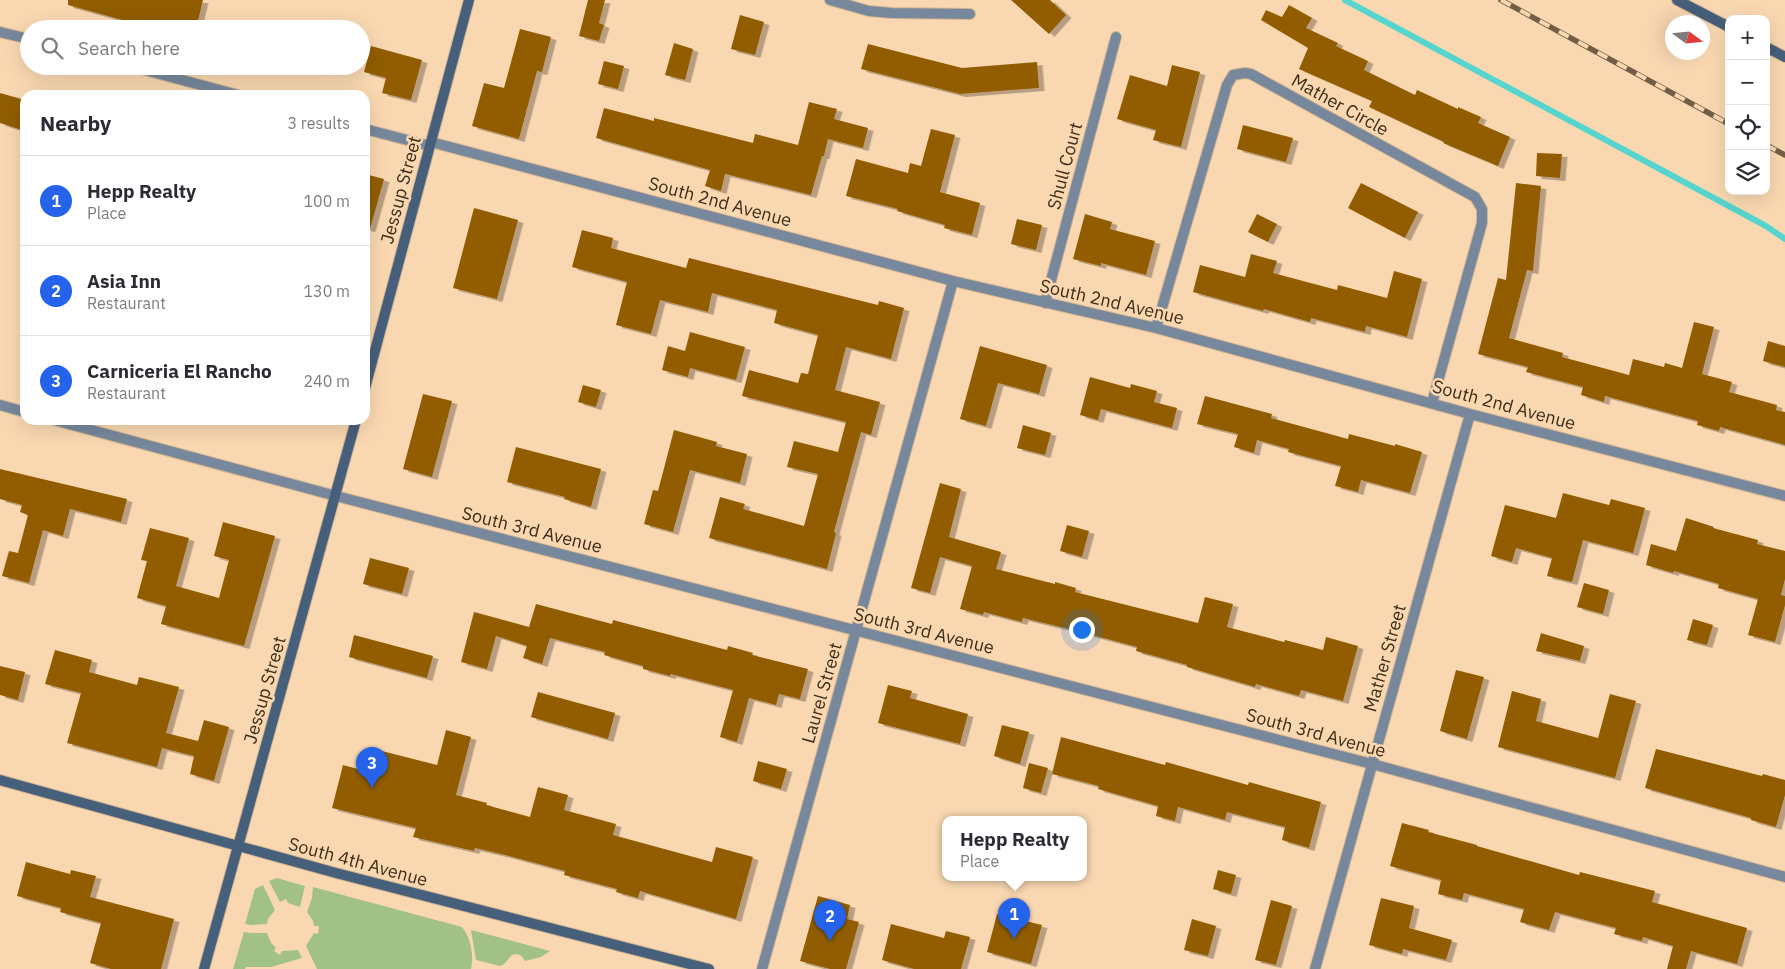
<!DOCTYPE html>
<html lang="en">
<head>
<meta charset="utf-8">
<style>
  body { margin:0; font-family:"IBM Plex Sans",sans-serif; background:#f7f7f7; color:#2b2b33 }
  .controls { position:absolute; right:15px; top:15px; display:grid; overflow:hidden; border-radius:10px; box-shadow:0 5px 20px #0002 }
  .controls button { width:45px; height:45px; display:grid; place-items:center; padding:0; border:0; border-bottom:1px solid #e1e1e2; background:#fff; color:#2b2b33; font:25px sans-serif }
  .compass { position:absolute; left:1665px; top:15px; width:45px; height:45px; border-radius:50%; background:#fff; box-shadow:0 5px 20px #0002; rotate:105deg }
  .you { position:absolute; left:1081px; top:629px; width:18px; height:18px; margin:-12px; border:4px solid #fff; border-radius:50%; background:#1a73e8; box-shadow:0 0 0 8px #1a73e833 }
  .badge { display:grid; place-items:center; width:32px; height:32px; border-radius:50%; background:#2563eb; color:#fff; font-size:16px; font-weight:700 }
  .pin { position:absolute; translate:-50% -41px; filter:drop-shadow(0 1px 2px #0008) }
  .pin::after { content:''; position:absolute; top:26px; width:18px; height:15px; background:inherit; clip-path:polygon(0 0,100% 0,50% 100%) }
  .popup { position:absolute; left:942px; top:816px; width:145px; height:65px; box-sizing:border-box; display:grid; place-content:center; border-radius:10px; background:#fff; filter:drop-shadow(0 1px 4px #0005); font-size:16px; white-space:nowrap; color:#7c7c81 }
  .popup b { font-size:19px; color:#2b2b33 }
  .popup::after { content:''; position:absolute; left:50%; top:100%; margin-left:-10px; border:10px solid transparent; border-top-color:#fff }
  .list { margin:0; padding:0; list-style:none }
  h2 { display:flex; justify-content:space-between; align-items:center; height:65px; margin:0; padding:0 20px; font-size:21px }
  h2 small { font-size:16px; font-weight:400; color:#7c7c81 }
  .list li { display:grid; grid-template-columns:32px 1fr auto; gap:15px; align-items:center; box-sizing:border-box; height:90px; padding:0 20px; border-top:1px solid #e1e1e2 }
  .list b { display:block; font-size:19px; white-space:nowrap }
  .list p { margin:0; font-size:16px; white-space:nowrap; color:#7c7c81 }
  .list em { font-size:16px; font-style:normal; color:#7c7c81 }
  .icon { flex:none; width:28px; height:28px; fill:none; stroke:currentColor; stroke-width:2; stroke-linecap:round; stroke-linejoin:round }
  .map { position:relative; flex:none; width:1785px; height:969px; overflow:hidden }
  .search { position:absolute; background:#fff; box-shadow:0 5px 20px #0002; left:20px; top:20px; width:350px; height:55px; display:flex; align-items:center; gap:12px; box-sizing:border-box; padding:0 18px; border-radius:28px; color:#7c7c81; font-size:19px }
  .panel { position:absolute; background:#fff; box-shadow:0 5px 20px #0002; left:20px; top:90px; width:350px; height:335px; border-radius:15px }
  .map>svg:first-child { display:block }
  .green { fill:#a2c188 }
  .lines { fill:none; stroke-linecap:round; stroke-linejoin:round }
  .stream { stroke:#56d4ce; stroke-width:6 }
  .building { fill:#915d05; filter:url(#shadow) }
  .street-casing { stroke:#d3b693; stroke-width:12 }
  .secondary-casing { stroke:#d3b693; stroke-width:12 }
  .street { stroke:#77889c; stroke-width:10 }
  .secondary { stroke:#465f7b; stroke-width:10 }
  .rail-casing { stroke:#735e45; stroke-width:5.5 }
  .rail { stroke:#f9d8b1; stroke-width:4; stroke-dasharray:11; stroke-linecap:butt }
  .labels { text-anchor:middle; stroke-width:5; stroke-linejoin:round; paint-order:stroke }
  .street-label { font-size:18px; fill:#3d2d19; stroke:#f9d8b1 }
</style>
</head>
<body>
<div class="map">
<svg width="1785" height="969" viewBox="0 0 1785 969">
  <defs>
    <filter id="shadow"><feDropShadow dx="5.5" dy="3" stdDeviation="0" flood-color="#0004"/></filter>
  </defs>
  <rect width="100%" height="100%" fill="#f9d8b1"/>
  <path class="green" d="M277,878L305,886L300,907L288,903L286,899L280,902L269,881Z
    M263,885L275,910L268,919L267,924L251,925L245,924L255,889Z
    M313,887L462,927C471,938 474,955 471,969H317L306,946L314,933L318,934L319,926H314L313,921L307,912L312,898Z
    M471,930L550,951L541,957L525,961C522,955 519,953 512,955L504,964L500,966L476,960Z
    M244,932L251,933H267L271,943L276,948L274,951L280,955L282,951L298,950L302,958L271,967H246L245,969H233Z"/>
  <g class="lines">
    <path class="stream" d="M1345,0L1766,226L1785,239"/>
  </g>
  <path class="building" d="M68,0H203L196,29H155L68,5Z
    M588,0H605L599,23L604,25L599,41L579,36Z
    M1011,0H1050L1066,15L1049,34Z
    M1289,5L1312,18L1306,28L1338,43L1336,46L1368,61L1364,70L1415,95L1417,90L1458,109V107L1481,117L1478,123L1510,137L1498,166L1443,143L1444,142L1369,107L1372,101L1299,69L1308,48L1261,20L1266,10L1282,17Z
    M740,15L764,22L755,55L731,49Z
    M520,29L551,37L542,72L537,71L519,139L472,126L484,83L504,88Z
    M674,43L693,49L685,80L665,75Z
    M868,44L962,68L1037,62L1039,88L960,94L861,69Z
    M371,46L422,60L411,100L382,93L386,78L364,72Z
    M604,61L624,66L618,89L598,84Z
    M1172,65L1200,72L1181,147L1153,140L1156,130L1117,119L1130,75L1167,86Z
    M0,93L25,100V131L0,123Z
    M809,102L837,109L834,119L868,128L863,148L828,139L824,156H822L811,195L725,174L721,191L705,186L710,170L596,138L604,108L654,121V118L753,143L755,134L798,145Z
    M1243,125L1293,138L1286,162L1237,149Z
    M931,129L955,135L940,192L980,203L972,235L944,228L945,225L897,211L898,209L846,196L856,159L908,173L910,163L921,166Z
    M1537,153L1562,154L1560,178L1536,176Z
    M365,174L384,179L370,229L365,228Z
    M1361,183L1418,212L1405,238L1348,208Z
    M1516,183L1541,186L1533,271L1527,270L1509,338L1563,353L1562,357L1629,375L1633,359L1664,367L1665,363L1682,368L1694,322L1714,327L1702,374L1732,382L1729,392L1777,405L1776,410L1785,412V445L1720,427L1719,431L1697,425L1698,421L1605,396L1604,402L1581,395L1583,387L1526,372L1528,367L1478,354L1498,278L1506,280Z
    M474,208L518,220L497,299L453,288Z
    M1085,214L1112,222L1110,229L1155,241L1146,275L1101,263V266L1073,259Z
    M1257,214L1277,224L1268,242L1248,232Z
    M1017,219L1042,225L1036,250L1011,244Z
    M582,230L613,238L611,248L686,268L689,258L878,305L879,301L904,308L891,359L846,347L835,390L880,402L871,435L861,432L834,532L836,533L827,569L709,538L720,497L745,504L743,509L804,526L818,474L787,467L794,441L838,452L846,422L742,396L749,370L798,383L801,373L808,374L818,335L774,323L777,310L712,293L708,312L660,300L651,334L616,325L627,282L572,267Z
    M1251,254L1277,261L1273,273L1337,290L1338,285L1387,298L1394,271L1422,279L1407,337L1366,326L1365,332L1311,318L1310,322L1264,309L1263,311L1193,292L1200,265L1245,277Z
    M690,332L745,347L736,380L690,368L688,377L662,370L668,346L685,351Z
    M1768,341L1785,346V367L1763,361Z
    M980,346L1047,365L1039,394L998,383L986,426L960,419Z
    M1090,377L1130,388L1131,384L1157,391L1154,402L1177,408L1172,428L1101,409L1098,420L1080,415Z
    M583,385L601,390L596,407L578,402Z
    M423,394L452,401L432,477L403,469Z
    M1205,396L1272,414L1271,418L1348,439L1349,434L1395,446V444L1422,452L1410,493L1361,480L1358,492L1335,486L1341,466L1288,452L1289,449L1257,440L1254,453L1234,447L1238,434L1197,424Z
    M1023,425L1051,433L1045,455L1017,448Z
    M674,430L717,442L716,446L747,454L740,483L690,470L673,532L644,524L653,490L658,491Z
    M516,447L601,469L591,507L564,499L565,497L507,482Z
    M0,469L127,499L121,522L70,509L63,536L43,530L29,583L2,576L9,551L18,553L28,515L20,512L22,505L0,499Z
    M940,483L961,489L949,537L1001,552L996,569L1055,584V582L1076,588L1075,592L1198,623L1205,597L1233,604L1227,627L1284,642L1285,640L1323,650L1326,637L1358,646L1343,701L1301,690L1299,696L1256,684L1255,687L1187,667V665L1136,651L1137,647L1077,631L1023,618L1022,622L984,612L983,615L960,609L972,566L940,557L930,593L911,588Z
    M1563,493L1609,505L1611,499L1645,508L1633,553L1583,540L1572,582L1547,576L1552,558L1516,548L1512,562L1491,556L1505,505L1556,518Z
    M1686,518L1714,527L1713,528L1758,540L1757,544L1785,551V579L1781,595L1785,596V605L1775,642L1748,635L1758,599L1718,588L1719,584L1674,571L1673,573L1646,565L1651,544L1676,551Z
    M223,522L275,536L244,646L161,624L166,606L137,598L147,561L141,560L150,528L189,538L176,586L219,598L229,560L214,556Z
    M1067,525L1089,531L1082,557L1060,551Z
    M370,558L409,568L402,594L363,584Z
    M1584,583L1609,590L1603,614L1577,607Z
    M536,604L612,624L613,620L727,650L728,646L753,653L752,655L808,669L800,699L779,694L776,705L749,698L737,742L720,737L733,690L671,674L670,676L643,669V666L604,655L605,652L550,638L542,664L523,658L527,646L496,636L487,669L461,662L474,612L529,627Z
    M1693,619L1713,625L1707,645L1687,640Z
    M1541,633L1584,646L1580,661L1536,651Z
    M354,635L433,656L427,678L349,657Z
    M55,650L92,660L89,672L137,685L139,677L179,687L166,733L198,741L204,720L229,727L214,781L190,774L194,756L162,748L157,767L67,743L81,693L45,684Z
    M0,666L25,672L18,700L0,695Z
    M1456,670L1484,677L1467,739L1440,731Z
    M888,685L912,691L910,698L968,714L960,744L878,723Z
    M1512,691L1541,699L1536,721L1598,738L1610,694L1636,701L1615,778L1498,747Z
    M538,692L615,713L608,739L531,717Z
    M1002,725L1029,732L1020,764L994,756Z
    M446,730L471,737L456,795L487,803L486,805L530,817L538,787L568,795L564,810L616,824L613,835L712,862L716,847L753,857L736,919L640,891L638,898L616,892L617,889L564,875L565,871L505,855L475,848L474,851L413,837L416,828L332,808L343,765L369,772L374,749L437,765Z
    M1061,737L1165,765L1166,762L1248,785L1249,782L1321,802L1309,848L1282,840L1285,827L1227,812L1225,820L1178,807L1175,821L1156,816L1158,806L1098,789L1099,786L1052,774Z
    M1656,749L1762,776L1763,774L1785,780V795L1776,827L1751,820V818L1645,788Z
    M758,761L787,769L781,789L753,781Z
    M1029,763L1048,768L1041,793L1023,788Z
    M1402,823L1429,830L1428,832L1477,845V846L1579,875L1580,872L1655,891L1652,902L1747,928L1737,964L1691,951L1686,969H1667L1673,946L1643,937L1642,941L1614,934L1616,928L1555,912L1549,930L1520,922L1524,909L1464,893L1462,900L1438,894L1441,880L1390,866Z
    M26,862L70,874L71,870L96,876L90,897L174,919L161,969H111L90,963L101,923L60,912L61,908L17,896Z
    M1218,870L1236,875L1231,894L1213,889Z
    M818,896L850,905L847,919L859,922L846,969H830L800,961Z
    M1381,898L1414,906L1409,928L1452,940L1446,960L1403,949L1402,954L1369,945Z
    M1271,900L1292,906L1276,965L1255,960Z
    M997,914L1042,925L1031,964L987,952Z
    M1192,919L1216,926L1208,956L1184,950Z
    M891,924L944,938L946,931L970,937L961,969H914L882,960Z"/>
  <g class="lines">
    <g class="street-casing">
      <path id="street" d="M830,0L869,11L892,13L970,14
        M0,32L29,39
        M130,66L238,95
        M365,129L430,146
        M431,142L953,281L1156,328L1470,414L1785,496
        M1045,303L1116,37
        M1156,328L1227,85L1233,75L1245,73L1251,74L1475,197L1482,209V223L1432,403
        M0,405L25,412
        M54,420L336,496L1372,764L1785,877
        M762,969L953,281
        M1315,969L1470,414"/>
    </g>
    <g class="secondary-casing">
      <path id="secondary" d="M1677,0L1729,27
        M1766,47L1785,57
        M365,388L469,0
        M0,780L336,873L709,969
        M204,969L356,420"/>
    </g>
    <use href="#street" class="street"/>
    <use href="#secondary" class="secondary"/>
    <g class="rail-casing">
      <path id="rail" d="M1501,0L1729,124
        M1766,145L1785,155"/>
    </g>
    <use href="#rail" class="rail"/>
  </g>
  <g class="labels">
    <g class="street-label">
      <text transform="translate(1340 105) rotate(29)" y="6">Mather Circle</text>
      <text transform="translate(1065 166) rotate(-75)" y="6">Shull Court</text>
      <text transform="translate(401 190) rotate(-75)" y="6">Jessup Street</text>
      <text transform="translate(720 202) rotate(15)" y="6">South 2nd Avenue</text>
      <text transform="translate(1112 302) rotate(13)" y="6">South 2nd Avenue</text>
      <text transform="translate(1504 405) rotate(15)" y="6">South 2nd Avenue</text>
      <text transform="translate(532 530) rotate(14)" y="6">South 3rd Avenue</text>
      <text transform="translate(924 631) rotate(14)" y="6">South 3rd Avenue</text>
      <text transform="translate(1385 658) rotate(-74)" y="6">Mather Street</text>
      <text transform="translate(265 690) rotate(-74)" y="6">Jessup Street</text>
      <text transform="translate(822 693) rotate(-74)" y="6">Laurel Street</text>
      <text transform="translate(1316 733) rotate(15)" y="6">South 3rd Avenue</text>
      <text transform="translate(358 862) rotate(15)" y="6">South 4th Avenue</text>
    </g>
  </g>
</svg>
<div class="controls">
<button>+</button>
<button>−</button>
<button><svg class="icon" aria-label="locate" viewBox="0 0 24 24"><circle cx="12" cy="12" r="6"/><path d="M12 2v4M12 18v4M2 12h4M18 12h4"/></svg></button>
<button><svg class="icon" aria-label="layers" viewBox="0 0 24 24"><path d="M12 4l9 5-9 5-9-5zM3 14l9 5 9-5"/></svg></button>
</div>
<svg class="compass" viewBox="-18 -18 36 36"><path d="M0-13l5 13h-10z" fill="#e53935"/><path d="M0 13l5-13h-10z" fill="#7c7c81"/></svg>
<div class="you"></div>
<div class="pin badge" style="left:1014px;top:939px">1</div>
<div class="popup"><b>Hepp Realty</b>Place</div>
<div class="pin badge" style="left:830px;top:941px">2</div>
<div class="pin badge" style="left:372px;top:788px">3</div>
<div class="search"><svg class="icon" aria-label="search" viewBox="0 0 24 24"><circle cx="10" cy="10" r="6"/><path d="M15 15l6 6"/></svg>Search here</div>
<section class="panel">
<h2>Nearby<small>3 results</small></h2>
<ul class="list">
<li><span class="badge">1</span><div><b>Hepp Realty</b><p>Place</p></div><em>100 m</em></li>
<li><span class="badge">2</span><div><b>Asia Inn</b><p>Restaurant</p></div><em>130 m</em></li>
<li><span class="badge">3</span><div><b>Carniceria El Rancho</b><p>Restaurant</p></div><em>240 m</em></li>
</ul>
</section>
</div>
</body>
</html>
